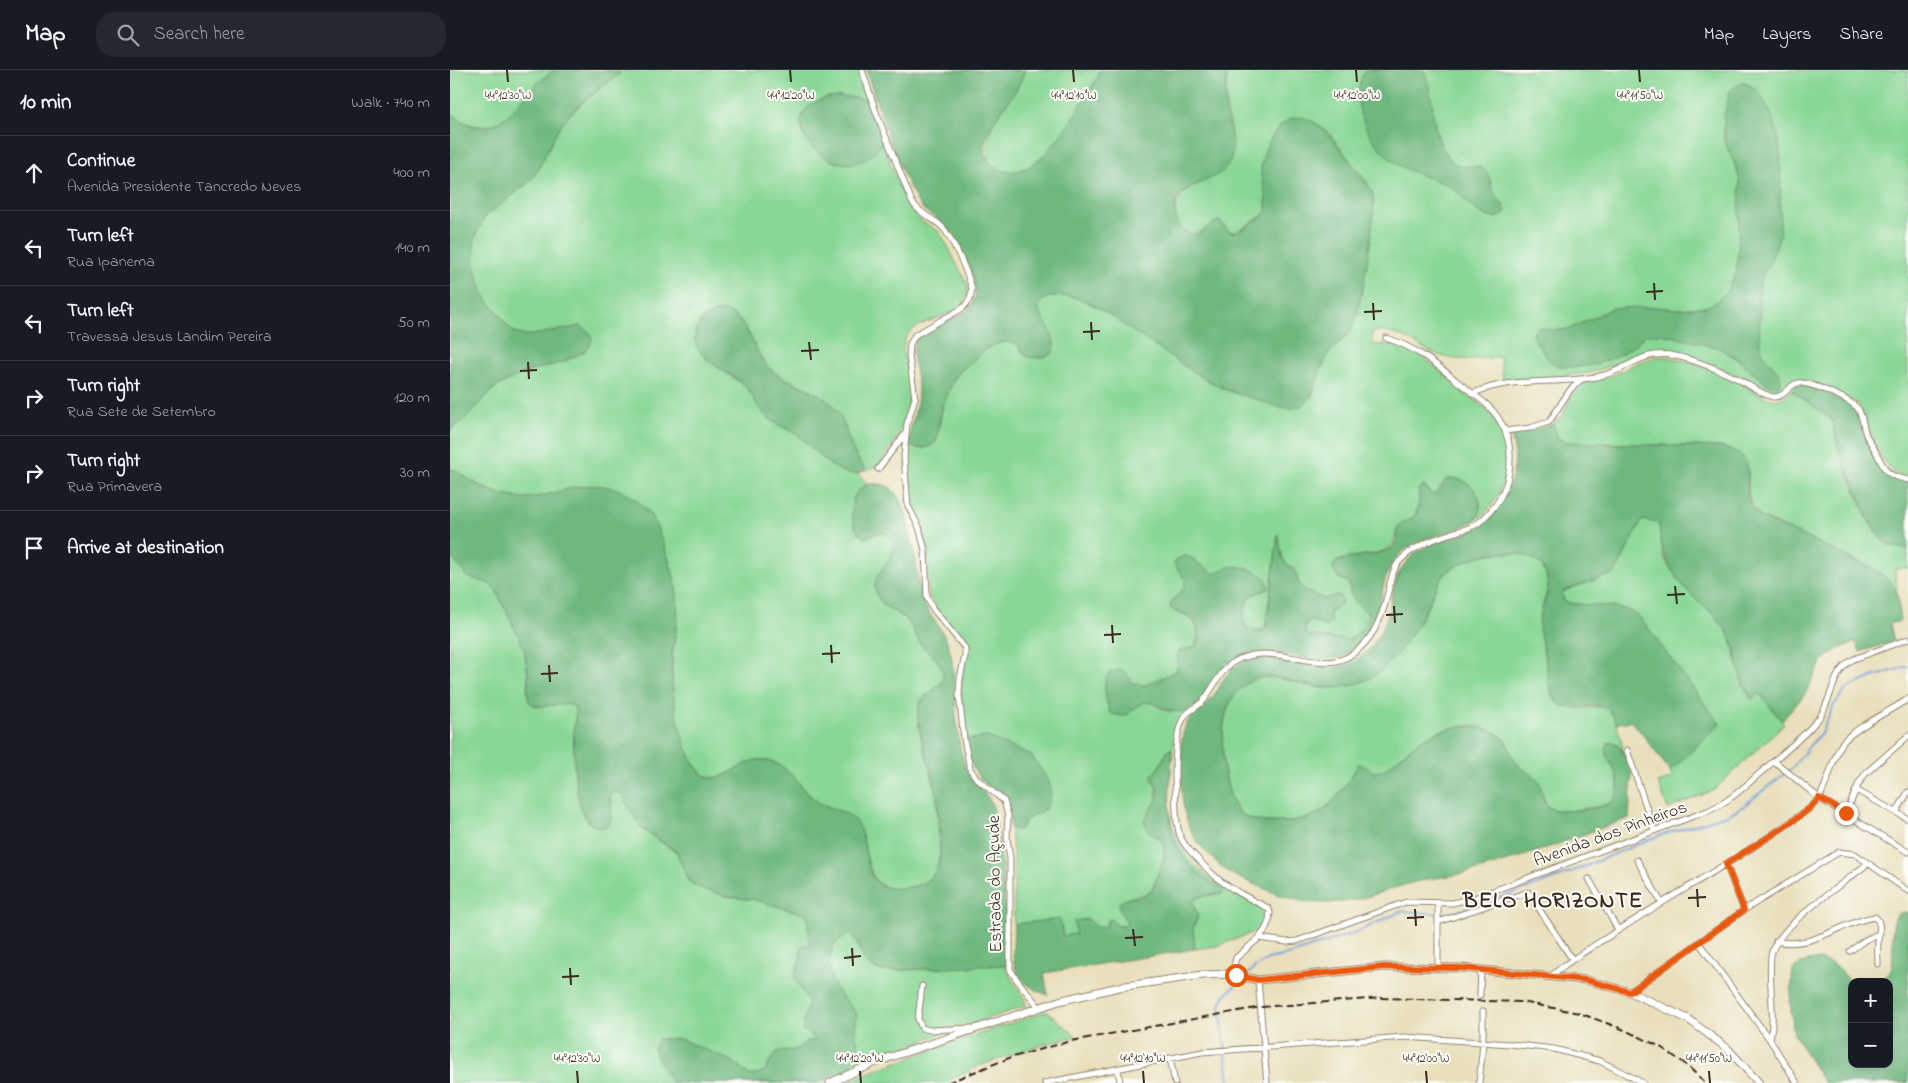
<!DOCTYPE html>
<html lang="en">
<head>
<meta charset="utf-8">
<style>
  body { margin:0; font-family:"Indie Flower",sans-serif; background:#242831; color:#f1f3f6 }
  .controls { position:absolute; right:15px; bottom:15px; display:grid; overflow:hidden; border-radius:10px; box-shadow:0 5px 20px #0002 }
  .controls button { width:45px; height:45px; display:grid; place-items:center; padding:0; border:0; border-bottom:1px solid #363941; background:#171b24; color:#f1f3f6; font:25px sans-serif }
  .stop { position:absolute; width:15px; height:15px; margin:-11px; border:4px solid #ea580c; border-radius:50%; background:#fff }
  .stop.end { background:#ea580c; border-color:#fff; box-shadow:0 1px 5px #0008 }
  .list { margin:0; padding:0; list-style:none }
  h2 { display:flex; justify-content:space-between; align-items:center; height:65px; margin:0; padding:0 20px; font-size:21px }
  h2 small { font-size:16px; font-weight:400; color:#9ea1a6 }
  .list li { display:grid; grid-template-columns:32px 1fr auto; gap:15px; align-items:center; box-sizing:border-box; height:75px; padding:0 20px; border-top:1px solid #363941 }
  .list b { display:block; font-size:19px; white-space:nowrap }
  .list p { margin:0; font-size:16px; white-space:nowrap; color:#9ea1a6 }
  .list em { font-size:16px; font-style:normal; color:#9ea1a6 }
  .icon { flex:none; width:28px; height:28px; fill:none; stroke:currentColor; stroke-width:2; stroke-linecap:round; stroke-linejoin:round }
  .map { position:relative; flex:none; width:1458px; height:1013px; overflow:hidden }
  header { display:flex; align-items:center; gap:30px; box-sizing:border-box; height:70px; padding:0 25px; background:#171b24; border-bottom:1px solid #363941 }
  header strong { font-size:24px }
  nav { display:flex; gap:28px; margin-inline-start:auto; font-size:18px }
  .search { width:350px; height:45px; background:#242831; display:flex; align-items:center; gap:12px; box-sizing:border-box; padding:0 18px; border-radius:20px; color:#9ea1a6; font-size:19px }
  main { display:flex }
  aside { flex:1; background:#171b24 }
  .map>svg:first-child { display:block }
  .green { fill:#89d796; stroke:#62805a }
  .forest { fill:#6eb87f; stroke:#54714e }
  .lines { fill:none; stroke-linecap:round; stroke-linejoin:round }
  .stream { stroke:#6c9bd5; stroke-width:2 }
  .minor-casing { stroke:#92846d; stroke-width:7 }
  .tertiary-casing { stroke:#92846d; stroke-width:9 }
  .minor { stroke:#fff; stroke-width:5 }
  .tertiary { stroke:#fff; stroke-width:7 }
  .rail { stroke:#3b2a1e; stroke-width:2; stroke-dasharray:8 4; stroke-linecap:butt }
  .route { stroke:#ea580c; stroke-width:6 }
  .ticks { fill:none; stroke:#3b2a1e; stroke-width:2 }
  .labels { text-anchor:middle; stroke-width:4; stroke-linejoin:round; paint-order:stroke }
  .street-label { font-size:18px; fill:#3b2a1e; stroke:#fdfcf7 }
  .district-label { font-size:22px; font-weight:bold; letter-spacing:1px; fill:#3b2a1e; stroke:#fdfcf7 }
  .ticks-label { font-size:12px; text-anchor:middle; fill:#3b2a1e; stroke:#fdfcf7; stroke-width:4; stroke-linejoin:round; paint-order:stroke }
</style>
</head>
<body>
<header>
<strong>Map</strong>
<div class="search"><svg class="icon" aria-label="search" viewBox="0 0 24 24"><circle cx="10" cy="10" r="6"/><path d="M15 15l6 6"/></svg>Search here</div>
<nav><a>Map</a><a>Layers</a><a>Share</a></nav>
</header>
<main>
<aside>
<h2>10 min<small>Walk · 740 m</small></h2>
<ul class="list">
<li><svg class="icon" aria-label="ahead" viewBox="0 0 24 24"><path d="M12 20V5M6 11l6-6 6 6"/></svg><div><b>Continue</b><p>Avenida Presidente Tancredo Neves</p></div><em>400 m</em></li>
<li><svg class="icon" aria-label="left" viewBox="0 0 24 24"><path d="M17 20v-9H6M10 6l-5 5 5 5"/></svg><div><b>Turn left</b><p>Rua Ipanema</p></div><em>140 m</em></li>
<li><svg class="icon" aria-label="left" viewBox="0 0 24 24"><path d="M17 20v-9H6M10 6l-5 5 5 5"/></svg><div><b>Turn left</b><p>Travessa Jesus Landim Pereira</p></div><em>50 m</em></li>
<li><svg class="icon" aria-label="right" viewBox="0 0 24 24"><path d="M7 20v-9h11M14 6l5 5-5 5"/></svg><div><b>Turn right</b><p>Rua Sete de Setembro</p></div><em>120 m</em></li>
<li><svg class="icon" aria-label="right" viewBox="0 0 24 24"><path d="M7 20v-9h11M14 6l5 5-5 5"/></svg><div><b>Turn right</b><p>Rua Primavera</p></div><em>30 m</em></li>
<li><svg class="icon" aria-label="arrive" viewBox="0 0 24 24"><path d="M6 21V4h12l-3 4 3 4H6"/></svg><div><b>Arrive at destination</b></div></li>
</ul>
</aside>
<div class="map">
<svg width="1458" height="1013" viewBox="0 0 1458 1013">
  <rect width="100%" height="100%" fill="#fdfcf7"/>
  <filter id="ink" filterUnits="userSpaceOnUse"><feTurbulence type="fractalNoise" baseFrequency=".02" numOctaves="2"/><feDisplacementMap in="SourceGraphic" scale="10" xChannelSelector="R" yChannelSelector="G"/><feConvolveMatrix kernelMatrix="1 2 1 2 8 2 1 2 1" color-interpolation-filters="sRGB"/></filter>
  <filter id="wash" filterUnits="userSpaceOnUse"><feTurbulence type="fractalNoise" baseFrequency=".0096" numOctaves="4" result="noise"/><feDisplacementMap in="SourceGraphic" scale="20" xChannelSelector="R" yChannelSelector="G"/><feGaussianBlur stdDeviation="1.12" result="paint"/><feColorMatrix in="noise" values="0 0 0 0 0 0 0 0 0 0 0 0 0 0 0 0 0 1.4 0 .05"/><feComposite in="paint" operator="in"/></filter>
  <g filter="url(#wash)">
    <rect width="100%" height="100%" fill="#e9dfbc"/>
    <path class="green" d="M0,0H107C90,6 82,21 70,34C49,58 26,65 0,42Z
      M156,0H409L417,31C404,26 390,26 376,27L352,62C359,74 370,87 384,92C402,98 423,87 432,72L456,134L471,151L488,161L495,171L518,216C521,253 459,244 454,273C451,287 459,301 460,315C462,339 445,378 428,395C424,399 419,400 414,401L415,398C398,381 398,356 386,339C371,319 341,315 321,300C302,285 299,237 267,242C256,243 250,252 245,262L255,288L295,316L322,351L347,365L362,376L375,391L399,403L408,404L418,414L411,418L418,467C425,464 434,460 440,467C453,483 422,505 426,522C430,538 446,540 456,550C463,557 466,567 472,575C478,584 493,592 494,603C496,620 467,620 468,647C469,673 482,698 486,723C488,733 487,743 488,753C490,780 495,810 462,817C403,829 428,772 400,747C390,738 374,738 363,728C346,714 338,692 311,690C291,689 271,720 251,702C243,696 240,685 236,677C225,651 219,609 223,582C225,564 229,546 227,528C226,510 220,492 214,476C209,463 205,448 195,438C180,423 156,413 135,416C113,418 94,429 70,428C46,426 25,414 5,400H0V361C5,356 10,353 15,348C29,336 37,321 55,312C81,298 110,295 135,281L131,256C113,259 90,268 72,265C60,262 54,251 48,242C45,238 40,235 37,231C25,214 19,181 27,161C37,136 65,129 81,109C94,95 98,75 108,59C124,36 148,21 170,3Z
      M574,0H650L647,9C628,37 612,75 583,94C574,100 560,105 550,100C513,84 561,25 573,5Z
      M777,0H1458V406C1453,405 1447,404 1443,401C1429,392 1417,349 1408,334C1396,327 1354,304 1342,310C1338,312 1336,316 1334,319L1326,320L1239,286L1207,282L1192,285L1139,303L1053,312L1050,287C1030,289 1010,292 991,286C964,277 954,260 922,262L923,275C961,271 978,291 1005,314C1020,327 1039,338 1049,356C1065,382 1055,424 1034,444C1028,450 1019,453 1011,457L1029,445C1032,434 1030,427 1023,419H990L987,423L982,425L975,416L965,445L946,462C947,491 904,481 886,492L883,499L888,508L899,512L900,522L918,543C917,554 907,566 898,570L862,566L855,563V554L861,551L873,555L881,551L880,546L881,540L888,537L876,529H873L856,521L849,515L844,499L836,493L832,487L828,466L815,559C782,568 790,522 815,521L805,502C794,499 777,495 767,503L764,504L740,487L727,489L725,494L735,510V516L730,524L726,542C743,544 752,560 745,576L742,578L733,580L726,601L696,615L683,614L675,602L683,641C699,622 704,638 718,641C725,643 733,640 739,639L727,658L723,680L721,679L718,680L709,699L704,703L703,711C712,721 702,749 699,762L712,770L714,782L713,794L700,823L678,828L670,842L676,848L677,853L675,856H668L661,849L657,851L655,857C647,859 643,853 638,849L625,851L626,864L613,866L610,849L564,854V787L560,757L564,760L570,759L576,750L596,738L601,720L599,711L580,685L537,667L517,670L511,620L517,578L511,568L486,538L480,528L478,517V479L469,451L461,436L459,428L457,392L460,375C468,381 482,379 487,369C489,364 490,345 493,336C497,326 501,312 508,304C520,288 545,267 566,273L573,283L603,268L589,242C585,219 622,225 635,231C675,250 709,281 747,304C760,312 776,322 792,325C798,326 805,326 811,326C827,326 844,327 861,327L867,308L880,282L898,265L921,156L924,132L918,114L878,62L865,54L831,55L817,77L816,140L814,145L786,162L777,161L771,152C754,153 753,173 730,159C714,124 744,115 770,103L780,60L776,38Z
      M1209,286C1238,289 1264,300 1290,313C1299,318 1310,326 1321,329C1329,331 1336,327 1341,320L1371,340L1382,350L1389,383L1418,450L1426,463L1433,471L1441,476L1458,479V498L1445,499L1448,529L1443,515L1428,501L1310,446C1294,431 1300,416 1298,397L1270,377L1115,372L1107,367L1103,354L1113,345L1121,326L1134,314L1164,305L1189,292Z
      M1192,450L1209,453L1213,485L1219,497L1249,532L1265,545L1280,566L1293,615L1301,629L1309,623L1334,654L1264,720L1218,739L1208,713L1222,708L1220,701L1270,654L1188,546C1167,534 1143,537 1120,533L1115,531L1112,524L1116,520L1165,503Z
      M1048,483H1068L1082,488L1089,492L1096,504L1098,517L1090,546L1091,569L1102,625C1109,629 1119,637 1127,638C1134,640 1143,636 1151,637C1167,638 1171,672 1174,684L1170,676L1163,672L1157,673C1161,687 1177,723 1161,732C1155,736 1146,737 1138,738C1125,740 1113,743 1100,738C1092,730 1092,717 1084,708C1079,701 1070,699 1065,691C1060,683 1059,673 1052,667C1022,643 979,662 954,683C946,689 937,701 926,702C919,703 916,695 909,694C898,711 886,733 868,743C852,753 802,758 789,741C769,717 766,647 786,622C809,596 836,612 864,617C889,621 915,615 934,597C951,581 965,560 976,540C980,532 982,523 987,515C999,495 1025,485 1048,483Z
      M0,484C7,492 11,503 21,508C32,513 35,509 46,520L74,578L78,604L77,622L85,637L116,633L124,636L126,641L124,659L125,705L132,742L162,736L160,725L163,721L171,723L191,758L227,783L238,811L245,816L275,826L306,830L369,847L401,862C410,877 412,897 432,901L556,895C559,911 574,921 576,936L476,969L420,990L367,1013H0Z
      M720,743C726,783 749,803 782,822C793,828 807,832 816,840L817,848L810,860L767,876L745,879L743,858L748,846L743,834V830L752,826L771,824L773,823L772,819C742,802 721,779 720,743Z
      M597,941L626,966L588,976L529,996L495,1013H394L430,998Z"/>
    <path class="forest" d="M107,0H156L170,3L125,38L108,59L92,92L81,110L35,147L27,162L24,172L25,198L31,218L37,230L63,262L73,265H82L131,256L140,263L142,269L140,275L135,281L113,292L76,302L44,318L16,348L0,361V42C53,89 70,13 107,0Z
      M416,0H574C570,27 531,56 534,81C535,89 544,98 551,100C592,114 629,35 647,9L650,0H777C776,13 774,26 776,38C778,55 788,79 778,95C762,119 708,111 730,158C752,173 753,155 769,151C776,155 776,164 786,162C792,160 812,148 815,142C820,130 810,112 811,99C812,81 825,53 844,48C860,44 877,61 886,73C894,82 900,93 907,102C913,109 920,115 923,124C927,140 911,243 902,257C895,270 881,277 874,291C868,303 864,330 851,336C836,343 813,331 798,327C784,323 770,317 757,310C732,295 708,278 684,262C668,251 651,237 633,230C622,226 606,223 595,229C589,232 588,236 589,242C596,253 609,271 602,284L592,288L577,287L566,273L552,272L536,279L513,299L506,305L492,337L486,372C479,378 468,381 460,375C458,356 469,338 468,319C467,303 458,282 468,267C481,249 518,253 525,227C529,213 508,169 498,158C488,147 474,144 467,131C444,90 431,44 416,0Z
      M916,0H973C987,27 978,59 997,85C1011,106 1020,90 1034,100C1041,106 1041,117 1045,125C1049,131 1054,134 1056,141C1052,147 1047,149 1040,147C1024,144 1014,125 1001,117C985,108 967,106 952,97C922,80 894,33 916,0Z
      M1293,13C1304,15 1309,22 1315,32C1334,63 1331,100 1330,136C1330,146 1331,156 1329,166C1326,187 1310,203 1309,223C1308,231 1310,239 1310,246C1310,258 1308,270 1312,281C1316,293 1331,298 1331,312L1328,316L1317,314L1286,288L1269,278L1212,264L1195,265C1179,286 1126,308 1101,292C1097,289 1095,284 1092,280C1088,274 1084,271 1083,263L1089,257L1101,260L1119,259L1163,238L1208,237L1226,239L1256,237L1267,231L1276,223L1286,203L1288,188L1290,117L1288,102L1274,70V45L1280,21L1284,17Z
      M388,26L409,28L417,31L432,72C394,137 299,36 388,26Z
      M273,241C301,249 301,282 320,299C340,316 370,318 386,339C398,355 398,381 415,398L414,401C389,414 364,377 347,365C337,358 324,354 315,345C306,336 303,325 295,316C279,299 233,287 248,256C253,246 262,242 273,241Z
      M1355,314L1382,325L1407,339L1433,399L1458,412V479L1442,476L1433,471L1419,450L1390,382L1382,350L1341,320L1344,316Z
      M1103,354L1107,367L1115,372L1270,377C1320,387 1283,416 1305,442C1313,451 1327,455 1338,459C1363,470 1387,482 1410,494C1422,500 1434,503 1442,514C1449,525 1449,538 1450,551L1440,554L1444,571L1410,582L1406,572L1388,579L1372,591L1355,624L1332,651L1309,623L1302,629C1296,619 1291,609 1288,597C1286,587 1285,576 1280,567C1273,553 1262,543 1250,533C1225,510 1210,488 1209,453L1192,450L1165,503L1116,520L1113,522C1111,528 1114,532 1120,533C1142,537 1169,532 1189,546L1270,654L1220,701L1189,660L1180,651L1166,654C1164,649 1162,642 1158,639C1144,628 1114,650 1103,626C1098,615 1098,603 1096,592C1094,579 1089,566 1089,553C1090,540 1098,529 1098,516C1098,479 1052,479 1027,487C1016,491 1005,495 996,503C985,514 982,528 975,541C960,568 938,605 906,614C892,618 877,619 863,616C851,614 841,610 829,608C806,603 787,616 778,637C768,661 772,721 789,742C803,758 851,753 868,744C886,733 898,711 909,694C916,695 919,702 926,702C937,701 946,689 954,683C973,667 997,654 1023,657C1036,658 1052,663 1058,676C1061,683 1063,690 1069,696C1074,702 1086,705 1089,712C1093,720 1092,731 1098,737C1107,745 1151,739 1161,733C1165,730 1167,724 1168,720C1171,702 1156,693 1155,677L1159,673H1166L1178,691L1182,704L1179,748C1128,766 1077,787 1024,801C1005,806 985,807 965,812C948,816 931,823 913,828C877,837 846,834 813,818C801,813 789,808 778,802C772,798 767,792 761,787C735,763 732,739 731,704C730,688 730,669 736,655C741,644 755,638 762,628C770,618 774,605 784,597C821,570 871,613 906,590C923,579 934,559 939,541C942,525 944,508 954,495C976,467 1006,472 1031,456C1045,446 1053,431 1059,416C1066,399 1067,381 1060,363L1077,362Z
      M0,400H5C24,413 45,426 70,428C94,429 112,418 135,416C156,413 178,421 192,435C203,446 208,459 213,473C219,491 226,509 227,528C229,548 224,566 222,585C220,614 226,653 237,679C241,687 245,698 252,704C271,718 290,690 309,690C340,690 345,715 365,730C376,738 390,739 400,746C422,761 409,807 434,817C440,819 447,818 453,818C481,815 492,801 490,773C489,757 489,741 487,725C483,699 470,673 468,646C468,640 469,633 473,628C480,620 496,616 493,603C492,591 479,584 472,576C466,568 463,557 456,549C446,540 433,539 427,525C425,521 424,515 426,510C430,497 449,486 441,469C439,465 436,463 432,463C426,462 420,467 414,468C401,460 399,435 406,423C410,418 416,414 422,414C445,412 453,430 457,450C460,462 463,474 465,487C468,501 467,518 473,531C480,549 496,561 500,581C504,597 504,613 505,630C506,651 509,676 515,697C520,713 537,720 543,737C546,746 546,757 548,766C555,809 556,852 556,895L432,901C409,896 413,879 401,862L383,875L379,893L382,910L386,919L407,944L405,960L408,975L400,998L370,1013H222L204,982V979L208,969H231L284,992L299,1005H305L315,1001L320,991L327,982L347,979L356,971H365L362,965L353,961C351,949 358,942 358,931L344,907L350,890L352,876L360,874L357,845L306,830L275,826L245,816L238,811L227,782L191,758L171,723L163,721L160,725C161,737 168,765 143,755C123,747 123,678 124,659C125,651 127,644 124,636C108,629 95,642 80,633L78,629V604L74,578L46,520C37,510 28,511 16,506L0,484Z
      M997,409C1019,406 1034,424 1029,445C1007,468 964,462 944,491C926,516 937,544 913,571C910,575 907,579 902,582C868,603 826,571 788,587C763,598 762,632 736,640C716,647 708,629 693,633C678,637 683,652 660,643C656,631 651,614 659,603L671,599L675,602L683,614L696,615L726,601C730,594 724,588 729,581L746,576C750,565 748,549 735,544C729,541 725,542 720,537C721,527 735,523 735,512C735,506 727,500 724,494L727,489L735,486L740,487L764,504C769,503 772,498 778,497C790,494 822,503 818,519L801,525C795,534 792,546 795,557C802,561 808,561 816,559L828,464L832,487L836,493L847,504C847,521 861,522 873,529L887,525L890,526L892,532L891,535L881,540L880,546L881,553L875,556L861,551L855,554V563L862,566L898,570C907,566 917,554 918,543L909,536L901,525L899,512L888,508L883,499L884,495C898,481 938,490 946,472C948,467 946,461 948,456C952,452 958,451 963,447C972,439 968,428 969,418L975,416L980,424C989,426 991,414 997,409Z
      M537,667L581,685L599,711L601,727L596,738L576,750L569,760L560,758C562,718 541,727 525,701C519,692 519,680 517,670Z
      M721,679L723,682C720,704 717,748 723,768C728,781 740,796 751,805C758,811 767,814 774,820L771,824L752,826L743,830V834L748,846L743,858L745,879L594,903L598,925C557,910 563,891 564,854L610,849L613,866L626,864L624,851L638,849C643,853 648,860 655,857L657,851L661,849L668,856L673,857L677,852L669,840V833C678,825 690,830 699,823C704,820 704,814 706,809C713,789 725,774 699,762L694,751C698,740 709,733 708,720C707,714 702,711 702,705C711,698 712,685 721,679Z
      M1458,842V1013H1374L1344,964L1340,933L1343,899C1353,889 1372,887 1384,895C1391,899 1395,907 1402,912V994H1439V912H1424C1429,910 1435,908 1438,904C1449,891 1436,852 1449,843Z"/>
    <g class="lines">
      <path class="stream" d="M797,905L805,897L818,889L841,884L907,862L952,841L995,844L1021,837L1099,811L1208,766L1277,745L1292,737L1342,698L1361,674L1371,664L1384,635L1397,618L1423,607L1458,596
        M779,1013L770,935L774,926L794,908"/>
    </g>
  </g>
  <g filter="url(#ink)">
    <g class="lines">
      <g class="minor-casing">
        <path id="minor" d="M412,0L426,42L462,132C472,146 480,146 491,156C502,166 518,204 522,219L520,229L513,238L465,265L460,274L459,286L465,328L457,354L454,387L458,436L469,457L475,480L477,527L483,539L515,578V586L510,608L509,625L514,669L520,699L527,709L554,731L558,746L557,768L560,789V899C568,914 580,924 589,938
          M1022,324C1061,305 1108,316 1150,306C1180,300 1190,279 1225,286C1246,290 1267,299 1286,308C1298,314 1310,324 1323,327C1337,328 1339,311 1352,313C1364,314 1402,330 1408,339C1413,346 1413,357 1416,365C1419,371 1423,376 1426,382C1436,401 1434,405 1458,410
          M1055,361L1080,358L1099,352L1120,320L1132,309
          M428,399L455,364
          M1177,680L1204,760
          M1324,691L1369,728L1458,782
          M1406,720L1458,749
          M1447,741L1458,722
          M1396,743L1409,713L1416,703L1458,666
          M1187,790L1211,832
          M1276,794L1294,840
          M1139,809L1168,860
          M988,834V898
          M988,852L1078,822L1122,889
          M809,868L837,872L847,871L956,832L1002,833L1024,828L1260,740C1282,730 1298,713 1316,698C1334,682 1354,667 1369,648C1383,629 1381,601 1404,589L1458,569
          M1326,871C1364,880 1389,852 1425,847C1433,854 1428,864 1428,874C1427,881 1428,888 1428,894
          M1249,873L1320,970L1347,1013
          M1400,881L1415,870L1430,863
          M782,904L786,888L809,868L815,860L819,851L820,842L818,838C806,832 794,826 783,819C768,811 757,799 746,787C739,780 731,772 729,762C724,744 726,722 725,704C725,689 726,660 734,647C739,640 748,637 754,630C766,614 772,595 792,588C831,573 872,607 904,583C923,569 932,548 937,526C940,515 941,502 948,493C961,477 984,469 1002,463C1013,460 1026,457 1034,448C1064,420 1070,372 1042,340C1032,329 1019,321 1008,312C985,293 965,277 936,268
          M1101,906C1120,890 1140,878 1161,865C1226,822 1297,785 1360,738C1379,722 1379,692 1393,672C1404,658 1442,640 1458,629
          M808,910L817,1013
          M472,916L468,949L472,958L479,960L523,958
          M1180,922L1294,840L1389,782L1405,784L1458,821
          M1030,925L1031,900
          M1320,970C1326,942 1318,915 1321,886C1324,858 1395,813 1417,794
          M720,988L725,1013
          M668,998L670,1013
          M595,1013L752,982L955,967L1060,974L1104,979L1150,991L1193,1013
          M1029,1013L1033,973V941"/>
      </g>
      <g class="tertiary-casing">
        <path id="tertiary" d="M380,1013L426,992L609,931L669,917L753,905L782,904L808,910L934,897L1011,898L1136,910L1180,922L1238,949L1278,979L1309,1013"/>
      </g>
      <use href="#minor" class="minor"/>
      <use href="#tertiary" class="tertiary"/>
      <path class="rail" d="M497,1013L559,988L621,971L811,937L932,928L1072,932L1129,943L1170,958L1209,976L1234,993L1256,1013"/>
    </g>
  </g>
  <g class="lines" filter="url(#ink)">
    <path class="route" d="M786,905L808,910L934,897L1011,898L1136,910L1180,922L1294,840L1276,794C1295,781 1360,744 1369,728L1396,743"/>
  </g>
  <path class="ticks" d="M57,0L58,12M340,0L341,12M623,0L624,12M906,0L907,12M1189,0L1190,12M1204,213L1205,230M1196,222L1213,221M923,233L924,250M914,242L932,241M641,252L642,270M633,262L650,261M359,272L361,290M351,281L369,280M78,292L79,309M70,301L87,300M1225,516L1227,534M1217,525L1235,524M944,536L945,553M936,545L953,544M662,555L663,573M654,565L671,564M381,575L382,593M372,584L390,583M99,595L100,612M91,604L108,603M1247,819L1248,837M1238,828L1256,827M965,839L966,856M957,848L974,847M683,859L685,876M675,868L693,867M402,878L403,896M394,888L411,886M120,898L121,915M112,907L129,906M127,1001L128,1013M410,1001L411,1013M693,1001L694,1013M976,1001L977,1013M1259,1001L1260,1013"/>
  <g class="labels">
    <g class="street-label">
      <text transform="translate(1160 763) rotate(-20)" y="6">Avenida dos Pinheiros</text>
      <text transform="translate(544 814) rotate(-91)" y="6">Estrada do Açude</text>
    </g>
    <g class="district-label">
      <text x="1103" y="837">BELO HORIZONTE</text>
    </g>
  </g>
  <g class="ticks-label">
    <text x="58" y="29">44°12'30"W</text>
    <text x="341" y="29">44°12'20"W</text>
    <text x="624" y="29">44°12'10"W</text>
    <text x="907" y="29">44°12'00"W</text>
    <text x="1190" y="29">44°11'50"W</text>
    <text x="127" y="992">44°12'30"W</text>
    <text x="410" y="992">44°12'20"W</text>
    <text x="693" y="992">44°12'10"W</text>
    <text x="976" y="992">44°12'00"W</text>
    <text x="1259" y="992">44°11'50"W</text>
  </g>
</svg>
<div class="controls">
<button>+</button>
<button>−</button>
</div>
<div class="stop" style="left:786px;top:905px"></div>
<div class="stop end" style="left:1396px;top:743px"></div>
</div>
</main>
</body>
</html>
